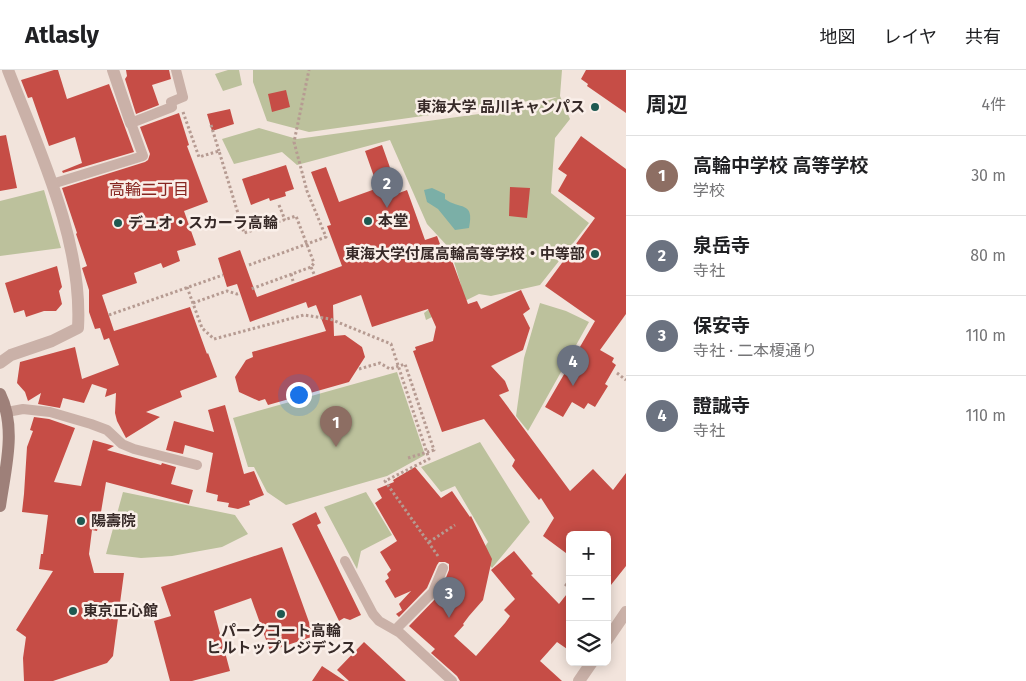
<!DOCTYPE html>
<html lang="ja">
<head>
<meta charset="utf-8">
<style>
  body { margin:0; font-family:"Fira Sans","Noto Sans JP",sans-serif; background:#f2f2f2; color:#202124 }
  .controls { position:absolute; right:15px; bottom:15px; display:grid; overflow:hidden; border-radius:8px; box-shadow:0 2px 12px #0003 }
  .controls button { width:45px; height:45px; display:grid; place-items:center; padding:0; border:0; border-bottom:1px solid #e0e0e0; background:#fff; color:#202124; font:25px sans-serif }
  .you { position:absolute; left:298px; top:324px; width:18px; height:18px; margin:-12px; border:4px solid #fff; border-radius:50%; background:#1a73e8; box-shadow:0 0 0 8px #1a73e833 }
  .badge { display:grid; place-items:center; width:32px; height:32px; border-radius:50%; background:#1e5951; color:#fff; font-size:16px; font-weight:700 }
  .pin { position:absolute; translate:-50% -41px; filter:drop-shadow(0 1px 2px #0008) }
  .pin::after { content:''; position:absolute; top:26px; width:18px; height:15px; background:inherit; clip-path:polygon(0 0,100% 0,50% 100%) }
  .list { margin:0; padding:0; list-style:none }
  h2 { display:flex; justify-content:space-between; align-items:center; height:65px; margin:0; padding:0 20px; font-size:21px }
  h2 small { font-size:16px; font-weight:400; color:#757577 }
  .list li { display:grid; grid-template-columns:32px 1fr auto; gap:15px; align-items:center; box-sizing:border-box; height:80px; padding:0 20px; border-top:1px solid #e0e0e0 }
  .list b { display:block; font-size:19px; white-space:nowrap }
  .list p { margin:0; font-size:16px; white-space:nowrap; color:#757577 }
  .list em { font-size:16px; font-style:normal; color:#757577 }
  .icon { flex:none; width:28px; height:28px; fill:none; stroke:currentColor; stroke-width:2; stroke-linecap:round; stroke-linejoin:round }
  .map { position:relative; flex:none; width:626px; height:611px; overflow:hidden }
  header { display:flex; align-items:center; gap:30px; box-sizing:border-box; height:70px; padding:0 25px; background:#fff; border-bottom:1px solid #e0e0e0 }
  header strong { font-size:24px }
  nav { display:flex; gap:28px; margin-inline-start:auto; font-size:18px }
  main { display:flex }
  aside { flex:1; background:#fff }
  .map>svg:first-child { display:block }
  .green { fill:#bcc19c }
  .water { fill:#7bafa7 }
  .building { fill:#c64d46 }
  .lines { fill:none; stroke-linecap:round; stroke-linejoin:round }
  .path { stroke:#b69b92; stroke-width:3; stroke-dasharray:2.5 2.5; stroke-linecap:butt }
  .service { stroke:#cab1a8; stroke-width:10 }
  .minor { stroke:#cab1a8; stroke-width:12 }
  .tertiary { stroke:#cab1a8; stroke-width:12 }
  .secondary { stroke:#9e8079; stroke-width:12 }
  .path-bridge { stroke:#b69b92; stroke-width:3; stroke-dasharray:2.5 2.5; stroke-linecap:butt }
  .poi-dot { fill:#1e5951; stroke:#faefe9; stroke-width:2 }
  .labels { text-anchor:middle; stroke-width:5; stroke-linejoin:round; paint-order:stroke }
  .poi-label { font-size:15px; font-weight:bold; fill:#372a28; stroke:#faefe9; text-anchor:start }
  .neighbourhood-label { font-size:16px; fill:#862621; stroke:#faefe9 }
</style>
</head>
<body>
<header>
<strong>Atlasly</strong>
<nav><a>地図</a><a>レイヤ</a><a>共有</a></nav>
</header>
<main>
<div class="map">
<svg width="626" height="611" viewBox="0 0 626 611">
  <rect width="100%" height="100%" fill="#f2e4dc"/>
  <path class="green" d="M228,0H239L242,15L223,21L215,4Z
    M253,0H562L560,26L570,49L555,68L551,123L589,153L540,215L491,226L479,224L426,250L424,243L461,215L450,179L427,154L390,70L297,95L282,82L234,94L222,69L259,58L297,69L531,37L557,27L309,62L267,51L253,12Z
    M44,120L61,178L0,186V131Z
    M540,233L566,241L589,252L528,361L516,346L524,288Z
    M397,302L425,385L387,406L286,435L267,422L254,397H248L233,348Z
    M480,372L530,452L492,498L480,484L488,472L455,416L441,422L421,397Z
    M123,422L235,445L248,464L222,477L172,486L141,488L106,484Z
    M366,422L392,465L361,481L357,499L324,437Z"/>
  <path class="water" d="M432,118L445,124V129C459,140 475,130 469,158L455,160L438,139L427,132L424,120Z"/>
  <path class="building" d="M54,0H58L67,29L109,14L134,82L63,103L62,101L82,93L75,67L49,76L32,27L28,28L21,10Z
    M126,0H169L171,9L152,15L159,35L136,44L125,9L127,6Z
    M586,0H626V43L587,16L588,14L581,9Z
    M286,20L290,37L272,42L268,24Z
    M230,39L234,54L212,61L207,44Z
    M179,43L189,75L187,76L208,132L184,141L196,175L177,181L180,191L163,198L161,193L134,203L137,213L102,225L114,261L190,237L207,284L208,283L217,307L180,321L182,327L146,342L160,347L126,368L117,351L115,343L116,323L105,327L107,319L92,314L84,333L63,328L60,338L38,334L41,323L28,331L25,322L17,313L20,292L75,277L82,309L119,295L109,268L104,270L100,258L95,259L89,242V220L82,198L87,196L76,164L77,163L62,118L145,92L148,90L150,84L140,57Z
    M6,65L17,118L0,121V66Z
    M581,66L626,99V244L600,280L614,288L612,292L616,295L605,314L608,316L595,337L588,333L584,339L572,332L563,347L545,337L595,251L545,216L595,148L558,121L567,105L558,99Z
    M382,75L399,123L407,120L425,170L437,166L446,190L451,188L468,234L477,231L481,239L521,220L530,239L523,244L530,258L523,280L491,296L505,311L509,321L499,325L570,421L593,399L613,420L626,403V496L607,520V465H570V486L543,466L554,448L541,428L539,430L512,396L515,390L484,349L442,362L413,281L416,280L415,277L433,271L436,257L428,239L372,257L361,225L333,235L334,266L345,265L362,277L365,287L349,312L268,335L265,329L259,331L239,322L235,307L246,290L253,287L252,282L326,261L316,235L308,238L306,232L250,252L237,214L227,217L218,188L240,180L257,227L342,196L327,156L331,155L311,102L326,97L339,132L378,118L365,81Z
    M286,95L294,119L285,122L286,126L270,131L269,128L251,135L242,109Z
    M510,117L530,118L527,148L509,146Z
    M57,196L62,217L59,221L62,234L56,241H44L26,247L24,240L14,243L5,213Z
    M225,335L244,404L254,401L264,425L249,431L250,435L238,439L228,437L229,433L217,431L218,425L206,422L213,383L185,375L183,384L166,380L174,351L214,362L208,340Z
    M34,347L49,349L75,358L54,412L81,416L93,370L114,376L107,380L161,395L162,393L176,397L171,414L193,420L189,434L106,412L100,448L97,461L92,460L89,484L94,503H124L113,586L107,593L53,611H24L23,588L26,567L16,560L53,501L39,499L41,484H43L48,445L22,442L24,424L27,377L33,361L30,360Z
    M415,397L441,428L452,421L470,447L471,446L492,489L483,530L469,546L463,554L464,555L454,566L476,586L505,553L510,546L504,540L515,529L491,500L514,481L533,504L531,505L559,534L570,520V581L557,572L540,591L562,611H460L457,606L431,583L435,579L409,556L439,525L449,500V494L445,492H439L437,495L427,518L399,547L396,544L402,540L399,534L411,521L395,528L385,511L389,508L387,504L391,500L380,482L397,471L375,433L382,428L377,419L394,412L393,410Z
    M316,442L321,453L317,455L361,545L350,550L344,548L339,551L292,454Z
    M282,477L314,566L270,581L251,528L214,541L230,601L192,611H170L154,551L171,546L161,517Z
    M364,572L406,611H349L337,600Z
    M322,596L345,611H312Z"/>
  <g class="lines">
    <path class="path" d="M183,42L199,87L219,81L244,163L296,146L314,193L311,197L251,219
      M211,55L219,81
      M279,135L285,150
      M249,195L326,167L307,121L294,72L309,0
      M311,197L314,204
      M291,204L293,211
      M187,217L202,258L214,269L304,245L330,249L391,274L429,389L385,411L438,486
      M193,233L227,221L237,224L240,223
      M109,245L223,205
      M617,303L626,310
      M408,388L421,384
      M429,472L455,455
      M565,514L570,518"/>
    <path class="service" d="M52,114L143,86L131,53L172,37L171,32L183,27L176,0
      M7,342L23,339L50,342L91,354L107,360L122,374L134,379L197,395
      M345,491L373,544L379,551L400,563L452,611
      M395,560L433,522L443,498"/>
    <path class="minor" d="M113,0L131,53
      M0,293L11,285L52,271L78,258C83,171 39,80 8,0"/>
    <path class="tertiary" d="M607,570L626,542
      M579,611L592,592"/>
    <path class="secondary" d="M0,324C17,358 5,400 0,436"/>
    <path class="path-bridge" d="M359,299L380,293L390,299L405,294L434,380L421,384"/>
  </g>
  <g class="poi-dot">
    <circle cx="595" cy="37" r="5"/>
    <circle cx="368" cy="151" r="5"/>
    <circle cx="118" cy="153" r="5"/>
    <circle cx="595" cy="184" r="5"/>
    <circle cx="81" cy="451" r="5"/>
    <circle cx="73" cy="541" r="5"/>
    <circle cx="281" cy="544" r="5"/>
  </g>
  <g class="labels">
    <g class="poi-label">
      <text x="585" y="42" text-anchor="end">東海大学 品川キャンパス</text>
      <text x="378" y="156">本堂</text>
      <text x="128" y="158">デュオ・スカーラ高輪</text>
      <text x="585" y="189" text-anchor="end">東海大学付属高輪高等学校・中等部</text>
      <text x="91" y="456">陽壽院</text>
      <text x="83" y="546">東京正心館</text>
      <text x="281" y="566" text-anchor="middle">パークコート高輪<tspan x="281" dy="17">ヒルトップレジデンス</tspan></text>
    </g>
    <g class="neighbourhood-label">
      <text x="149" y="125">高輪二丁目</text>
    </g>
  </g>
</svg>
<div class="controls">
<button>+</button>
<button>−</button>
<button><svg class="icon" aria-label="layers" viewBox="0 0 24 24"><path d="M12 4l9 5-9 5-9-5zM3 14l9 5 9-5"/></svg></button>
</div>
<div class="you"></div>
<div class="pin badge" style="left:336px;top:377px;background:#8d6e63">1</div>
<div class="pin badge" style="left:387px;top:138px;background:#6b7280">2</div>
<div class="pin badge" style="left:449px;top:548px;background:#6b7280">3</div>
<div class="pin badge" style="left:573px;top:316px;background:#6b7280">4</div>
</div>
<aside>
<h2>周辺<small>4件</small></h2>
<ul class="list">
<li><span class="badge" style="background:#8d6e63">1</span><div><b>高輪中学校 高等学校</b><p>学校</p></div><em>30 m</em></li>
<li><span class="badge" style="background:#6b7280">2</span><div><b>泉岳寺</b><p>寺社</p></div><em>80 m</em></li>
<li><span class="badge" style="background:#6b7280">3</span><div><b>保安寺</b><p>寺社 · 二本榎通り</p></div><em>110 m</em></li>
<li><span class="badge" style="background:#6b7280">4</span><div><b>證誠寺</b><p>寺社</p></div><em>110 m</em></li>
</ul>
</aside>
</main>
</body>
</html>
